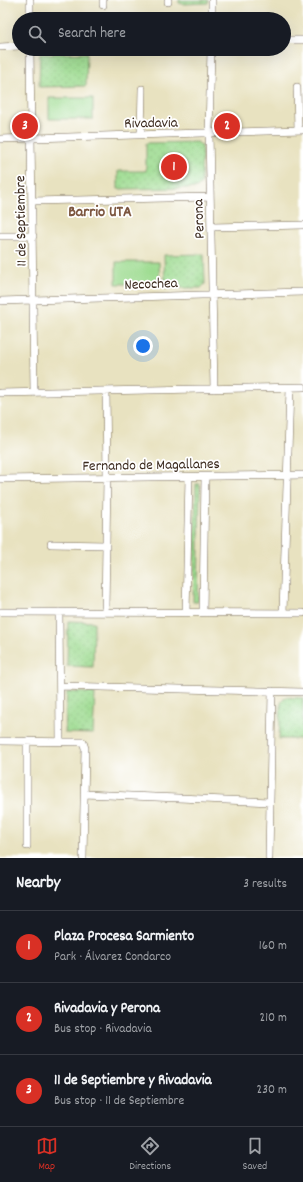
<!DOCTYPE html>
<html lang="en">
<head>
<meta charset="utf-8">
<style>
  body { margin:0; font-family:Dekko,sans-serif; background:#20242c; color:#f1f3f6 }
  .you { position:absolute; left:143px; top:346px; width:14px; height:14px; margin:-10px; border:3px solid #fff; border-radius:50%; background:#1a73e8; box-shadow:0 0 0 6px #1a73e833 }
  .badge { display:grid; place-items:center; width:26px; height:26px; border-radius:50%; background:#d93025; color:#fff; font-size:13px; font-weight:700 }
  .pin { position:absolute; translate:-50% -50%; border:2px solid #fff; box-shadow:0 1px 4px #0006 }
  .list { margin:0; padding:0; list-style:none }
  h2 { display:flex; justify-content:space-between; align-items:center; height:52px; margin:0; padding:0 16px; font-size:17px }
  h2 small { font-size:13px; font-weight:400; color:#9ea1a6 }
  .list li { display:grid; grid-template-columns:26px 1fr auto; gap:12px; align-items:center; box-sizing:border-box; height:72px; padding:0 16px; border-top:1px solid #363941 }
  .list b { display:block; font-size:15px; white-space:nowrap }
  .list p { margin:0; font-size:13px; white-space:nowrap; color:#9ea1a6 }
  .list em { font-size:13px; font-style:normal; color:#9ea1a6 }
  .icon { flex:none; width:22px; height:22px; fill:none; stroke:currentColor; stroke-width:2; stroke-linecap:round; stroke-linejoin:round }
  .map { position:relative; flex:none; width:303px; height:858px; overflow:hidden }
  .search { position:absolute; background:#171b24; box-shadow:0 4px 16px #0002; left:12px; right:12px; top:12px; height:44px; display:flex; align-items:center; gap:10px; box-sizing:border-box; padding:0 14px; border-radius:22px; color:#9ea1a6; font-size:15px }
  .sheet { height:268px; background:#171b24 }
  nav { display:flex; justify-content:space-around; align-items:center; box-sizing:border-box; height:56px; border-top:1px solid #363941; background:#171b24; font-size:11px; color:#9ea1a6 }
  nav a { display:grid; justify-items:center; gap:2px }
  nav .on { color:#d93025 }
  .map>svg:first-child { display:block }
  .grass { fill:#9ddb90; stroke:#6c8257 }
  .park { fill:url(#park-dots); stroke:#6c8257 }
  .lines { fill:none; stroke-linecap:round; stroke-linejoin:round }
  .minor-casing { stroke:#786a57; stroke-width:8 }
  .minor { stroke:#fff; stroke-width:7 }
  .labels { text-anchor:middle; stroke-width:3.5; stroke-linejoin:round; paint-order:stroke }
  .street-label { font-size:15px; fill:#3b2a1e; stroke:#fff }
  .neighbourhood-label { font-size:16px; font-weight:bold; fill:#7c563f; stroke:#fff }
</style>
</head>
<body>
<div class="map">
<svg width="303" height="858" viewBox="0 0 303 858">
  <defs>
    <pattern id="park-dots" width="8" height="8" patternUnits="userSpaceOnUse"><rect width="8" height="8" fill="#9ddb90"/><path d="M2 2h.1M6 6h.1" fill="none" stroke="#88bc7c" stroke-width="1.8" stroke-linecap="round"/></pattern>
  </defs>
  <rect width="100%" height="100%" fill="#fff"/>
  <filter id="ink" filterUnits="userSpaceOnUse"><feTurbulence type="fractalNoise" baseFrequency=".025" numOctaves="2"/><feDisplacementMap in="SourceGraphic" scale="8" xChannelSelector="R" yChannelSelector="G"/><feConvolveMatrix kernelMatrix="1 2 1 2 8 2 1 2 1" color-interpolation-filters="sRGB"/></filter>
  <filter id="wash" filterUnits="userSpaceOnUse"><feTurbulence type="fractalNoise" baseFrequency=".012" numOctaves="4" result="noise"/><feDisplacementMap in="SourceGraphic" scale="16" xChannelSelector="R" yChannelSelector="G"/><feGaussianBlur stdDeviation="0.9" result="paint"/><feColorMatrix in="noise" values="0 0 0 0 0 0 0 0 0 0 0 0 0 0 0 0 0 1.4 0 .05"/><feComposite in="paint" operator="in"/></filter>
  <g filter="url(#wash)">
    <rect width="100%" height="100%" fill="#e8e2c0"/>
    <path class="grass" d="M49,98H93V119H49Z
      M116,262H159L160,284H116Z"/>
    <path class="park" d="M179,0H208V3L183,4L179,3Z
      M87,53L86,86L39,87L40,54Z
      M197,142L202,146L201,184L197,188L118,189V171H146V143Z
      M204,254L205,284L201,288H165L164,255Z
      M196,484H200L198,602H193Z
      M68,621L94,622L93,667L67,666Z
      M67,692L95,693L93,734L65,733Z
      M285,697L303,698V739H279L281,703Z"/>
  </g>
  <g filter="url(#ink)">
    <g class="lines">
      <g class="minor-casing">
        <path id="minor" d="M30,0V19
          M103,0V5
          M168,2V0
          M212,19V0
          M284,40H303
          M0,47L19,46
          M30,49L34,393
          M211,49L209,133L214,389
          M297,87L298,130
          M141,135L142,89
          M0,139L303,130
          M33,201L210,197
          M211,227L303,225
          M0,236H33
          M0,301L303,292
          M0,393L303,387
          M0,479L303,475
          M51,544L106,545
          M0,612L303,613
          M59,612L60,741
          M105,612L107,478L106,392
          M186,613L189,477
          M203,613L205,477
          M283,613L290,388
          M60,686L303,692
          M0,741L83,742L85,748L83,858
          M84,794L270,802
          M27,846V741
          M269,858L272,691"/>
      </g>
      <use href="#minor" class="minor"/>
    </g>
  </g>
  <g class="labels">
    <g class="street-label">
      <text transform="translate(151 122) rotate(-1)" y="5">Rivadavia</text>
      <text transform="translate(198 219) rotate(-92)" y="5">Perona</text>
      <text transform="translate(20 221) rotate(-91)" y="5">11 de Septiembre</text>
      <text transform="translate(151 283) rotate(-2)" y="5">Necochea</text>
      <text transform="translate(151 464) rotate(-1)" y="5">Fernando de Magallanes</text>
    </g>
    <g class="neighbourhood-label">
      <text x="100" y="216">Barrio UTA</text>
    </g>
  </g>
</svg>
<div class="you"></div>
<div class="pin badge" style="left:174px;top:167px">1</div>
<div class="pin badge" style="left:227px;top:126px">2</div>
<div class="pin badge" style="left:25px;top:126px">3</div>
<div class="search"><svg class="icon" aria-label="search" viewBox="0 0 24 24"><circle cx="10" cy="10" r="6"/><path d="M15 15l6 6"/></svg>Search here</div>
</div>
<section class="sheet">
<h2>Nearby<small>3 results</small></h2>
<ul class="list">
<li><span class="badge">1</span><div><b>Plaza Procesa Sarmiento</b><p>Park · Álvarez Condarco</p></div><em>160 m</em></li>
<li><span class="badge">2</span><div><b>Rivadavia y Perona</b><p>Bus stop · Rivadavia</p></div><em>210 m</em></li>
<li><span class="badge">3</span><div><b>11 de Septiembre y Rivadavia</b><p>Bus stop · 11 de Septiembre</p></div><em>230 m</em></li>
</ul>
</section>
<nav>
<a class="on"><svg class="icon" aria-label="map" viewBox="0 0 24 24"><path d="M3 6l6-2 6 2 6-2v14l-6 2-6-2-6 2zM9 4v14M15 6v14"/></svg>Map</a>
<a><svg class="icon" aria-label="directions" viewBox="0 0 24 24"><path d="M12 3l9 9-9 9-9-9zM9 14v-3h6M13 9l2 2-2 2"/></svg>Directions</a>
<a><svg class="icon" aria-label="saved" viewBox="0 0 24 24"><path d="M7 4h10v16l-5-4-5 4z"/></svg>Saved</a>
</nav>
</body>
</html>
